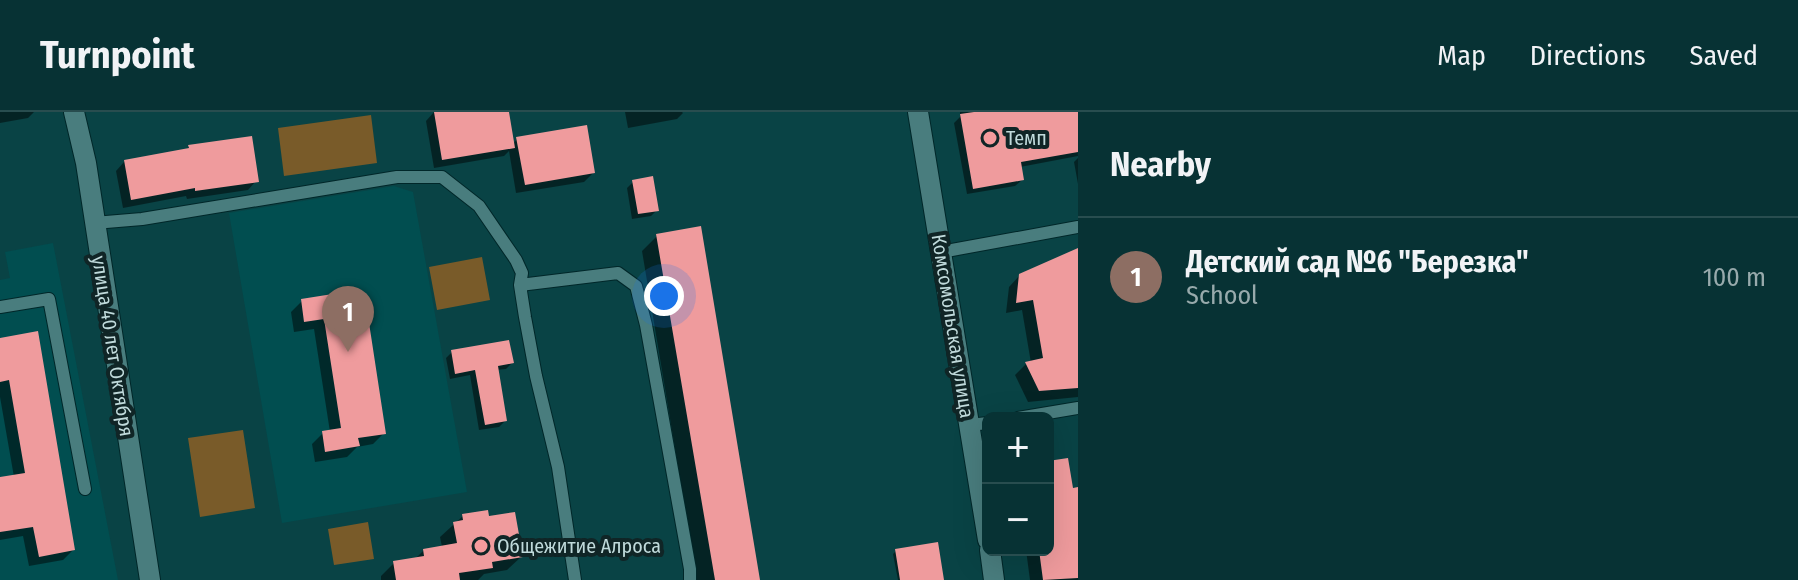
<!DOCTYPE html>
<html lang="en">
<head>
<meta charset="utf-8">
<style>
  body { margin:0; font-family:"Fira Sans Condensed",sans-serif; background:#103a3c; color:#f1f3f6 }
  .controls { position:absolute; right:24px; bottom:24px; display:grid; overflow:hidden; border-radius:12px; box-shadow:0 8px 32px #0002 }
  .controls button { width:72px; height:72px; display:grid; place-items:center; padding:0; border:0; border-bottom:2px solid #284d4f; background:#073234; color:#f1f3f6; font:40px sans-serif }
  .you { position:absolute; left:664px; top:184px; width:28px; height:28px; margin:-20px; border:6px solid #fff; border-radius:50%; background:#1a73e8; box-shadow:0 0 0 12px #1a73e833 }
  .badge { display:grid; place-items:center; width:52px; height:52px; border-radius:50%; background:#8abfa5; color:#fff; font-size:26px; font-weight:700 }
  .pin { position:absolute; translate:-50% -66px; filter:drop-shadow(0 2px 4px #0008) }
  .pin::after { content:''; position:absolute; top:42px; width:28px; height:24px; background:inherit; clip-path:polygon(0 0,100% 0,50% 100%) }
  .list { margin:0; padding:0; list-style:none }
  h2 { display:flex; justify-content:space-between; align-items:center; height:104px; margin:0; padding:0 32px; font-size:34px }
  h2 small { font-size:26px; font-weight:400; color:#98aaac }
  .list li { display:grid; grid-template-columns:52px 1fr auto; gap:24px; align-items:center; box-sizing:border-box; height:120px; padding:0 32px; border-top:2px solid #284d4f }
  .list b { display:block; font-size:30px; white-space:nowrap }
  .list p { margin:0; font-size:26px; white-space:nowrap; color:#98aaac }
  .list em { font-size:26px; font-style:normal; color:#98aaac }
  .map { position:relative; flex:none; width:1078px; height:468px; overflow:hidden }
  header { display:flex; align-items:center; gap:48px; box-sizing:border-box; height:112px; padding:0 40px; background:#073234; border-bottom:2px solid #284d4f }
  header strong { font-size:38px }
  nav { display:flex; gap:44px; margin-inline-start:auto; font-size:28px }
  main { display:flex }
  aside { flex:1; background:#073234 }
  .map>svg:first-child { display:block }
  .built { fill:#014e50 }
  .green { fill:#795b29 }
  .shadow { fill:#0007 }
  .building { fill:#ef9b9d }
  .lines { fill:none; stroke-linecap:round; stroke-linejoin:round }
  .lane-casing { stroke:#002729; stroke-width:14 }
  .street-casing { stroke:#002729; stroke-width:22 }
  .lane { stroke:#497d7e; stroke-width:12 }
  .street { stroke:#497d7e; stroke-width:20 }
  .poi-dot { fill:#f59b9d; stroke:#102526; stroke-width:3 }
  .labels { text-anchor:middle; stroke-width:8; stroke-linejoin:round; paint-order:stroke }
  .poi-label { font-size:20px; fill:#c0dadb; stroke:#102526; text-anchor:start }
  .street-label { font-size:20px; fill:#c0dadb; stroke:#102526 }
</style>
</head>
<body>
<header>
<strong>Turnpoint</strong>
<nav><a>Map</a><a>Directions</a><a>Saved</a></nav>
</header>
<main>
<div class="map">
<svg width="1078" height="468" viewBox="0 0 1078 468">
  <rect width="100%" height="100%" fill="#094345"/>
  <path class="built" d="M394,74L413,80L467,380L282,411L229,101Z
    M53,131L118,468H0V168L10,166L5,140Z"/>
  <path class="green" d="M371,3L377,51L284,64L278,16Z
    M482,145L490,188L437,198L429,155Z
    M243,318L255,396L200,405L188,326Z
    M368,410L374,447L334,453L328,417Z"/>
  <path class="shadow" d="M0,0H34L28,6L0,11Z
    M434,0H507L513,32L517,27L593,61L584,70L516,81L509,39L504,44L434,56L426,9Z
    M625,0H682L683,1L677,7L628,16Z
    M960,0H1076L1078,44L1020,55L1022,68L1015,74L967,82L954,11L960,5Z
    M189,35L256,69L248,78L187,87L186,84L123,96L116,59L124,50L185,38Z
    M1078,46V72L1074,50Z
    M633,70L657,98L651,104L632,107L627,76Z
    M657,124L758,468H697L642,139Z
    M1078,141V285L1028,290L1015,263L1026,252L1031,251L1022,198L1006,201L1009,175L1020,163Z
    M338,183L384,321L373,332L357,335L347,345L315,350L312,332L323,321L330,320L314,217L294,220L291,200L302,189Z
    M0,228L73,438L63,448L29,454L23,424L0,428V367L14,365L0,285Z
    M452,240L512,251L506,257L496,258L505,309L499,315L479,318L470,263L450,267L446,246Z
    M1048,351L1071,378L1078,377V468H1030L1026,438L1017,440V438H1048Z
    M463,404L488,406L521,445L507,458L484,462L478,468H381V464L394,451L415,447L424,438L442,435L440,425Z
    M896,439L942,468H898L893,442Z"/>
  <path class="building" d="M434,0H509L515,36L442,48Z
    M974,0H1078V40L1021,50L1024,68L973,77L960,2Z
    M587,13L595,61L525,73L516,25Z
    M252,24L259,70L195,79V76L131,88L124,48L189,36L188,33Z
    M653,64L659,99L638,102L632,68Z
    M701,114L760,468H715L656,122Z
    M1078,136V276L1039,279L1025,250L1043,246L1033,188L1016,191L1019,162Z
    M339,181L342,195L366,191L386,322L358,326L360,334L325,340L322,319L341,316L324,207L304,210L301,187Z
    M38,219L75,438L39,445L33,415L0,420V365L25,361L9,268L0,270V226Z
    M509,228L514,251L498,254L507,309L485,313L475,258L455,262L451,238Z
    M1068,346L1073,376L1078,375V466L1043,468L1039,438H1048V349Z
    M488,398L489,404L515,400L523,445L492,450L493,456L459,461L460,468H396L393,449L424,444L423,437L457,431L453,410L463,408L462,402Z
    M938,430L944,468H900L895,437Z"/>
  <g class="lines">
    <g class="lane-casing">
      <path id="lane" d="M94,111L142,107L397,65H442L479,94L516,148L522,161L520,173L525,205L536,264L558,355L575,468
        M941,140L1078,115
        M520,173L618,161L636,174L646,213L690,457V468
        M0,195L49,187L85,377
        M1018,306L1078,296
        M969,313L988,311"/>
    </g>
    <g class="street-casing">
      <path id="street" d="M74,0L86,51L150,468
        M918,0L988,428
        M990,438L994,468"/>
    </g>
    <use href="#lane" class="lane"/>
    <use href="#street" class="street"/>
  </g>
  <g class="poi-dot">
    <circle cx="990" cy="26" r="8"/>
    <circle cx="481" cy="434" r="8"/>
  </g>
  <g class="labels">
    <g class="poi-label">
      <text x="1006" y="33">Темп</text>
      <text x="497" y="441">Общежитие Алроса</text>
    </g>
    <g class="street-label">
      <text transform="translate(953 214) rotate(81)" y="7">Комсомольская улица</text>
      <text transform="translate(113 234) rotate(81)" y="7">улица 40 лет Октября</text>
    </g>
  </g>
</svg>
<div class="controls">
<button>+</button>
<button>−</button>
</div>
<div class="you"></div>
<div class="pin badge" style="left:348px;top:240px;background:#8d6e63">1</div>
</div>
<aside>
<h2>Nearby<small></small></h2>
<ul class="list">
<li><span class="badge" style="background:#8d6e63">1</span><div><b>Детский сад №6 &quot;Березка&quot;</b><p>School</p></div><em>100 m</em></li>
</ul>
</aside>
</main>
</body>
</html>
